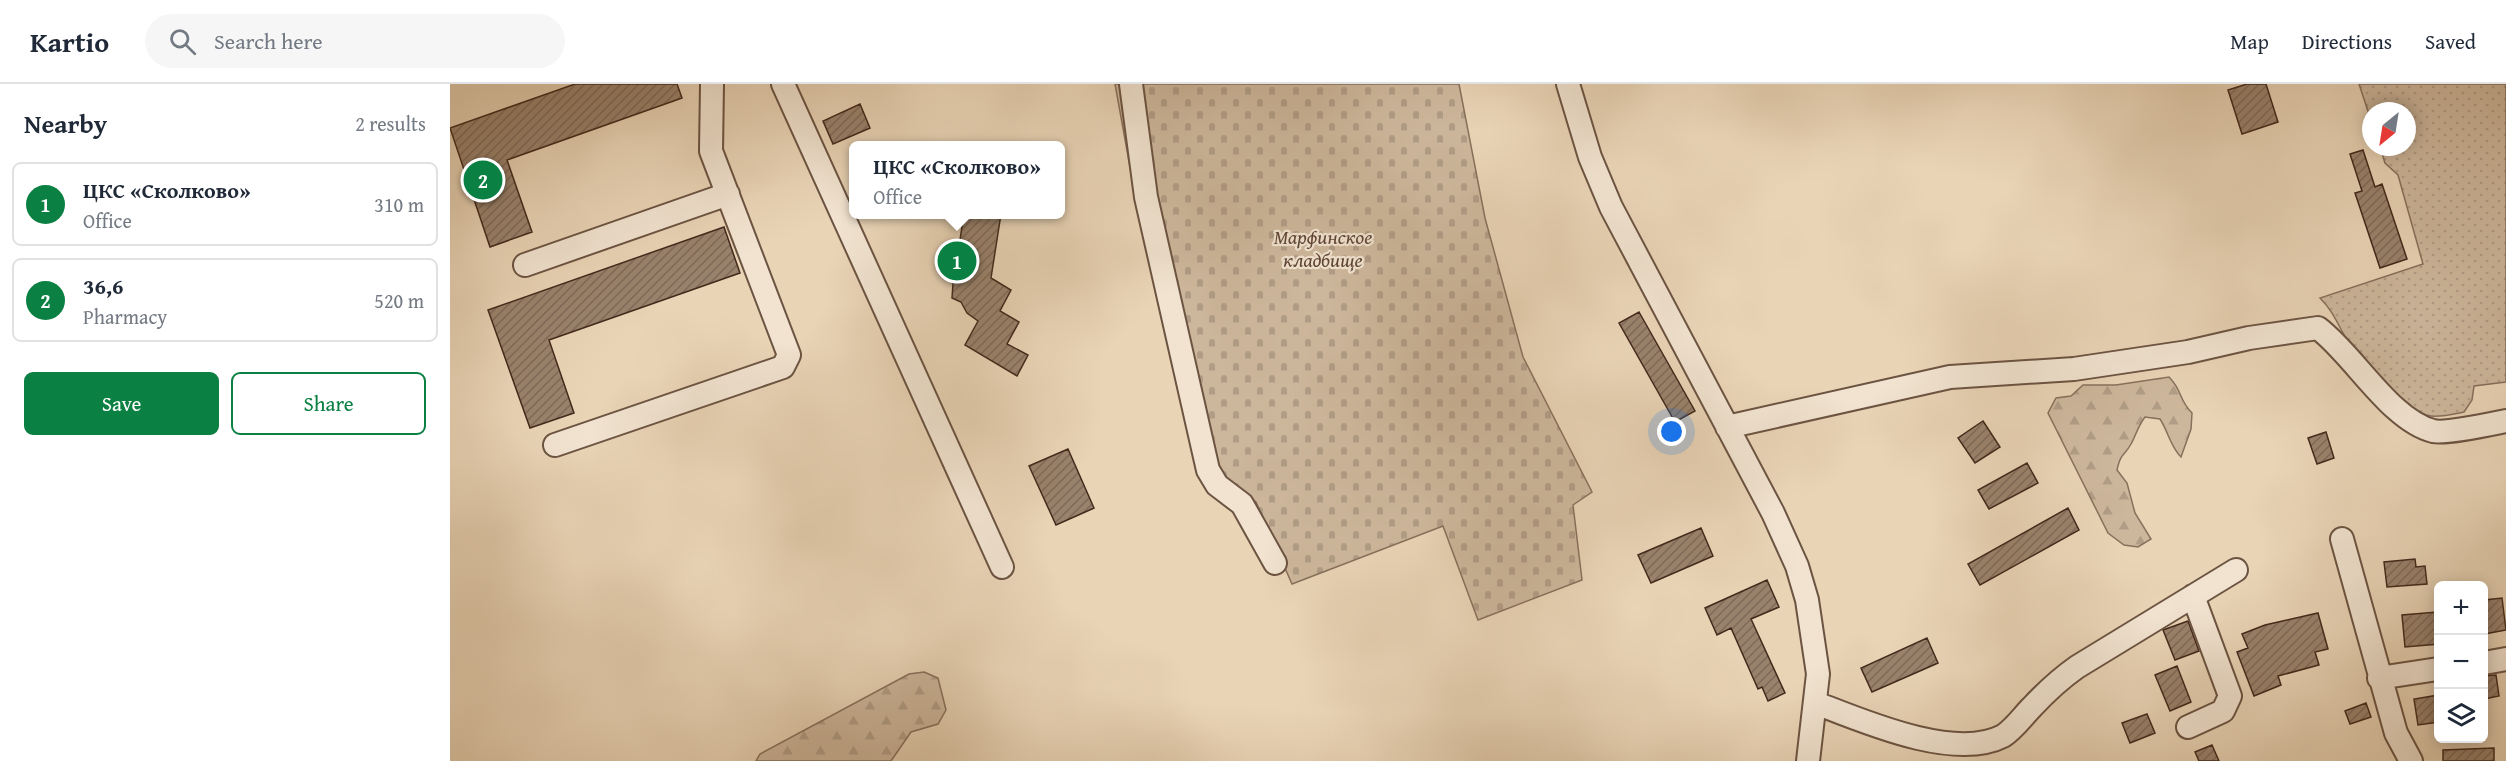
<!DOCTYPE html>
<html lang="en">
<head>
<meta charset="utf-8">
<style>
  body { margin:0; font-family:"Gentium Book Plus",serif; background:#f6f6f7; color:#1f2937 }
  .controls { position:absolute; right:18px; bottom:18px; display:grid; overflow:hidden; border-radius:9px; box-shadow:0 3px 15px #0003 }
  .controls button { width:54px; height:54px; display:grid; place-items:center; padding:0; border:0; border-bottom:2px solid #e0e1e3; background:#fff; color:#1f2937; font:30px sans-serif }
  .compass { position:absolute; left:1912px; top:18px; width:54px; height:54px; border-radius:50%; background:#fff; box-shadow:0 3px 15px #0003; rotate:210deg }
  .you { position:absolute; left:1222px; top:348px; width:21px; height:21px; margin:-15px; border:4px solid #fff; border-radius:50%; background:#1a73e8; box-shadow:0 0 0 9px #1a73e833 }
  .badge { display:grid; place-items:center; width:39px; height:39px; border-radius:50%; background:#0b8043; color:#fff; font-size:20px; font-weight:700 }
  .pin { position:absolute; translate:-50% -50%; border:3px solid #fff; box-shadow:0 2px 6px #0006 }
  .popup { position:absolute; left:399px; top:57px; width:216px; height:78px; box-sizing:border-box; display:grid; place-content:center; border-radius:9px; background:#fff; filter:drop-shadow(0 2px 4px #0005); font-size:20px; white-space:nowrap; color:#747a83 }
  .popup b { font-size:22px; color:#1f2937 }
  .popup::after { content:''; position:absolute; left:50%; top:100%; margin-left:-12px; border:12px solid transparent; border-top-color:#fff }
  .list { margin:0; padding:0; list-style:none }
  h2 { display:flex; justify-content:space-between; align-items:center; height:78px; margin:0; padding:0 24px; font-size:26px }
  h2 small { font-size:20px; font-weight:400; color:#747a83 }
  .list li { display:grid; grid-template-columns:39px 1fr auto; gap:18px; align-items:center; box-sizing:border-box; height:84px; margin:0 12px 12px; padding:0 12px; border:2px solid #e0e1e3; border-radius:9px }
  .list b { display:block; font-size:22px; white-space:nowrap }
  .list p { margin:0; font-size:20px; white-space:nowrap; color:#747a83 }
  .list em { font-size:20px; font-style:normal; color:#747a83 }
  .actions { display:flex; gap:12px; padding:18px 24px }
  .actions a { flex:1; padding:14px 0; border:2px solid #0b8043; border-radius:9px; text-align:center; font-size:21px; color:#0b8043 }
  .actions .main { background:#0b8043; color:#fff }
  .icon { flex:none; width:33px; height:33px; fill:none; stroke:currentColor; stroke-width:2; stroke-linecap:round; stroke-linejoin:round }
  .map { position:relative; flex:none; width:2056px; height:677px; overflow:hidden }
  header { display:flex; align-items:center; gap:36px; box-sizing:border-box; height:84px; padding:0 30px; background:#fff; border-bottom:2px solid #e0e1e3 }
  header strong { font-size:28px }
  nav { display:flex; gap:33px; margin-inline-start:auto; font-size:21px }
  .search { width:420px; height:54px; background:#f6f6f7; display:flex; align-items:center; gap:15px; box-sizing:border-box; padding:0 21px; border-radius:33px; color:#747a83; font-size:22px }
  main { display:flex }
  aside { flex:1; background:#fff }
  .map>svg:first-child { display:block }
  .grass { fill:url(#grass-dots); stroke:#88705c; stroke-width:1.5 }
  .forest { fill:url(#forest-firs); stroke:#88705c; stroke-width:1.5 }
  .cemetery { fill:url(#cemetery-stones); stroke:#88705c; stroke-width:1.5 }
  .building { fill:url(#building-hatch); stroke:#43291c; stroke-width:1.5 }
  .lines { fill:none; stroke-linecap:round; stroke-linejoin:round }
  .minor-casing { stroke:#6c5442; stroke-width:26 }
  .minor { stroke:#f1e3d0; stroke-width:22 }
  .labels { text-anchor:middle; stroke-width:4.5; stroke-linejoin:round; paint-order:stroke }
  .park-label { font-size:20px; font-style:italic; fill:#5f4536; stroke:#f1e3d0 }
</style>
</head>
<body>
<header>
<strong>Kartio</strong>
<div class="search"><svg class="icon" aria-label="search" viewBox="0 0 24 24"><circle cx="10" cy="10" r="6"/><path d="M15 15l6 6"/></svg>Search here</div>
<nav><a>Map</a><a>Directions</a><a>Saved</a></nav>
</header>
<main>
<aside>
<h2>Nearby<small>2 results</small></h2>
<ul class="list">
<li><span class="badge">1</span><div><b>ЦКС «Сколково»</b><p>Office</p></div><em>310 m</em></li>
<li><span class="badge">2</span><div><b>36,6</b><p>Pharmacy</p></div><em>520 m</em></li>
</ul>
<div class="actions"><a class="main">Save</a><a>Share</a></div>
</aside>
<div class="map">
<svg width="2056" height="677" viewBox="0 0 2056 677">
  <defs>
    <pattern id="grass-dots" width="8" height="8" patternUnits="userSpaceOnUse" patternTransform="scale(1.5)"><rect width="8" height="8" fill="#cdb79c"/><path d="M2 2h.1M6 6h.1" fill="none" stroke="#b19d86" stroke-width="1.8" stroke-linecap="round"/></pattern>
    <pattern id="forest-firs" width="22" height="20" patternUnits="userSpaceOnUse" patternTransform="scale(1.5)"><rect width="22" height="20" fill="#cdb79c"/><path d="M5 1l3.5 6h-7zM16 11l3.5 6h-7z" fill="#b19d86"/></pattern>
    <pattern id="cemetery-stones" width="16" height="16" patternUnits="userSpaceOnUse" patternTransform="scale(1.5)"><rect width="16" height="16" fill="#cdb79c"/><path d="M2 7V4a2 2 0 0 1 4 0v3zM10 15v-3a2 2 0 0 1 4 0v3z" fill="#b19d86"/></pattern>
    <pattern id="building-hatch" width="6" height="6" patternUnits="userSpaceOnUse" patternTransform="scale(1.5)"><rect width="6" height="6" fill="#99826c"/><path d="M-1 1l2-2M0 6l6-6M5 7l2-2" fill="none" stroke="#7e6a58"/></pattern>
  </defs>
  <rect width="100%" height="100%" fill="#e9d4b6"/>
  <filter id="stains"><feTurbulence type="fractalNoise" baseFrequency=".00333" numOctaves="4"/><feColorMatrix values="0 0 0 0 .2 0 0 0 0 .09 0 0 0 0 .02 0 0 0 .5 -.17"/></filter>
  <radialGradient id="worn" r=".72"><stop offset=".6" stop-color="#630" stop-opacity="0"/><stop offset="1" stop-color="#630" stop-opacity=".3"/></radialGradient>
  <path class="grass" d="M1909,0H2056V298L2024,302L2022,316L2014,328C2004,330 1991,333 1981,332C1952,329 1909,277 1895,253C1887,238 1882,226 1870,214L1973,180L1948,91L1935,79L1930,63H1957V27H1921V36Z"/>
  <path class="forest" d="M1719,293C1733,307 1728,315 1742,329L1741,345L1731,373C1720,362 1719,349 1710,335L1695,333C1688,342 1686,351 1681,360C1674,373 1671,368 1667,386L1677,399L1685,429L1701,455L1688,463L1674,461L1658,449L1598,329L1606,314L1621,312L1633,301H1666Z
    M474,588L488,594L496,626L488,640L461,648L441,677H306L310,670L459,590Z"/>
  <path class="cemetery" d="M665,0H1009L1035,134L1073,273L1142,408L1123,421L1132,496L1028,536L993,442L842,500L806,418L772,391L687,122Z"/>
  <path class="building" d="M125,0H227L232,14L57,76L82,148L40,163L0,44Z
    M1797,0H1816L1828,38L1792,50L1778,6Z
    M410,20L420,44L383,60L373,37Z
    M1913,66L1925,103L1932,100L1957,175L1930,184L1905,109L1912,107L1900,70Z
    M514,130H551L541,194L561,206L550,227L569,238L557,260L578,271L567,292L515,261L528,237L517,229L511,218L502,214L503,200L497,191L500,174L507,175Z
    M274,143L290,189L99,256L124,329L80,344L38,226Z
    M1189,228L1245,327L1225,338L1169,239Z
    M1533,337L1550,363L1525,379L1508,354Z
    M1876,348L1884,374L1867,380L1858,354Z
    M618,365L644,424L606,441L579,382Z
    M1577,379L1588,399L1539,425L1528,406Z
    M1618,424L1629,446L1530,501L1518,480Z
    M1251,444L1263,472L1201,499L1188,471Z
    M1965,475L1966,483L1975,482L1977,500L1937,503L1934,478Z
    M1317,496L1329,523L1301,535L1335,609L1318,617L1312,603L1308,605L1281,544L1267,551L1255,524Z
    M2052,514L2056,546L2034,550V516Z
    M1987,528L1989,560L1955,563L1952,531Z
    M1868,529L1878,565L1865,568L1869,581L1828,592L1831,601L1804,612L1787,568L1798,564L1792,550L1815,541Z
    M1738,537L1749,567L1725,576L1713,546Z
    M1477,554L1488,579L1422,608L1411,584Z
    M1727,582L1741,618L1720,627L1705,591Z
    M2046,591L2049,612L2034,615V592Z
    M1989,611V638L1968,641L1964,615Z
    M1916,619L1921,633L1900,640L1895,627Z
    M1697,630L1705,649L1680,659L1672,639Z
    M1762,661L1769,677H1749L1745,668Z
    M2044,664V677H1993V666Z"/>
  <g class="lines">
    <g class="minor-casing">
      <path id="minor" d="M333,0L552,483
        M681,0L696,113L758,386L767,401L792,420L825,479
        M1118,0L1140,73L1161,123L1323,429L1347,482L1357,516L1368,590L1358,677
        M75,181L278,110
        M1277,343L1500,293L1624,285L1738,268L1799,254L1868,244C1904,271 1940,336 1983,347C1996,350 2041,340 2056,337
        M105,361L333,283L339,271L261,67L262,0
        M1892,455L1946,649L1961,677
        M2034,579L2056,575
        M1929,594L1988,585
        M1366,619C1415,638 1505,677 1553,652C1564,645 1573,632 1582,623C1596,608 1610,595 1627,583L1786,486
        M1738,643L1773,627L1780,612L1743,512"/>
    </g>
    <use href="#minor" class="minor"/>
  </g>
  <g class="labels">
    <g class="park-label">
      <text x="873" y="160">Марфинское<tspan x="873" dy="23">кладбище</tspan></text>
    </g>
  </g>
  <rect width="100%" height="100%" filter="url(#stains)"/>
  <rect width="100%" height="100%" fill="url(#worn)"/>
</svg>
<div class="controls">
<button>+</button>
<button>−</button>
<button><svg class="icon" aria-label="layers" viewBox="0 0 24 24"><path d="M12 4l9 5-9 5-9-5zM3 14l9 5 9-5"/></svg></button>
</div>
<svg class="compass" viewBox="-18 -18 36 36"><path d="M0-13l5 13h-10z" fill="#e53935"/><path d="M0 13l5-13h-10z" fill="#747a83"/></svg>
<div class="you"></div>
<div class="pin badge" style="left:507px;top:177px">1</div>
<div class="popup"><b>ЦКС «Сколково»</b>Office</div>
<div class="pin badge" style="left:33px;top:96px">2</div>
</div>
</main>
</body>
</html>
